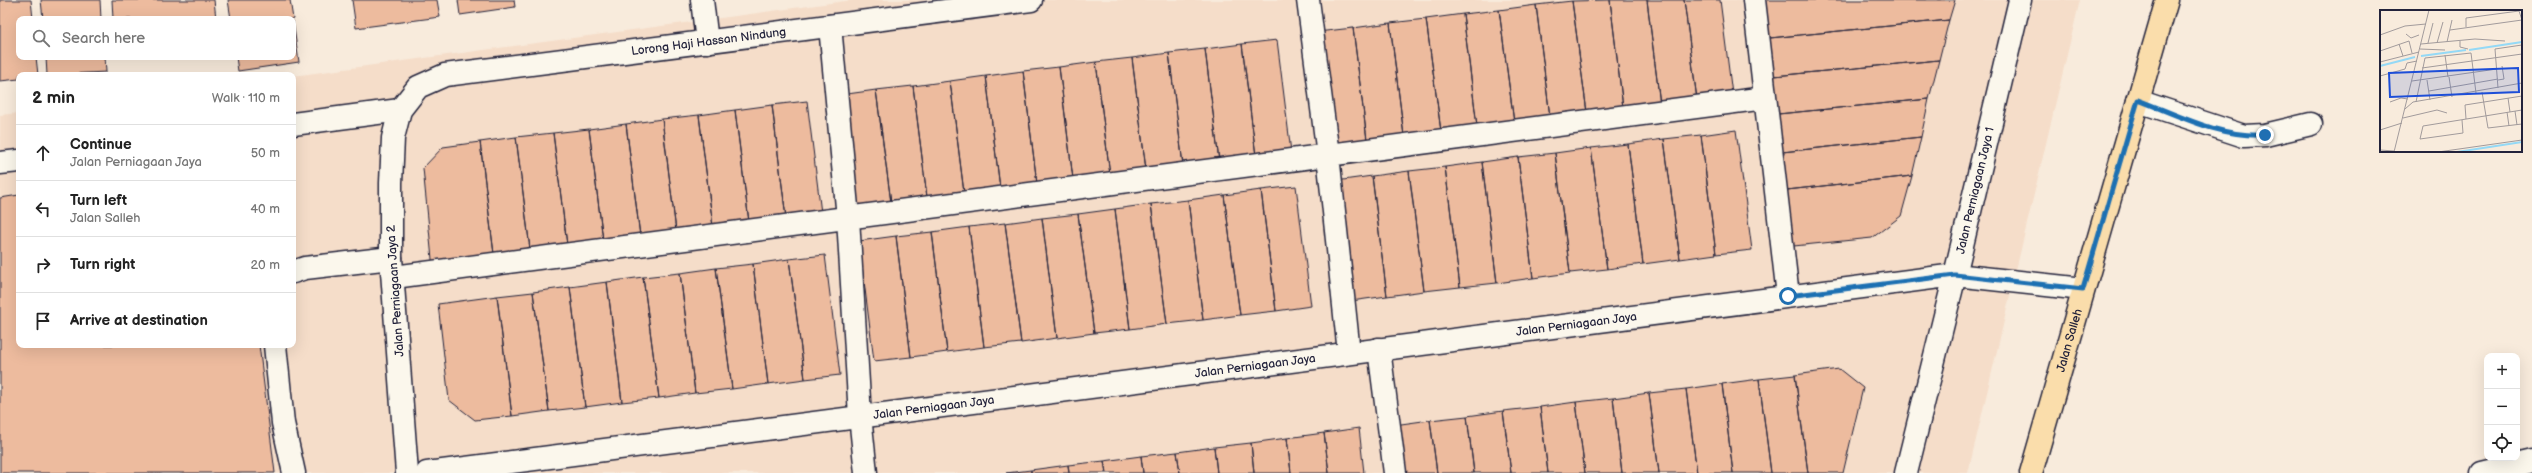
<!DOCTYPE html>
<html lang="en">
<head>
<meta charset="utf-8">
<style>
  body { margin:0; font-family:"Balsamiq Sans",sans-serif; background:#f2f2f2; color:#222 }
  .controls { position:absolute; right:12px; bottom:12px; display:grid; overflow:hidden; border-radius:8px; box-shadow:0 4px 16px #0002 }
  .controls button { width:36px; height:36px; display:grid; place-items:center; padding:0; border:0; border-bottom:1px solid #e0e0e0; background:#fff; color:#222; font:20px sans-serif }
  .stop { position:absolute; width:12px; height:12px; margin:-9px; border:3px solid #1f6fb2; border-radius:50%; background:#fff }
  .stop.end { background:#1f6fb2; border-color:#fff; box-shadow:0 1px 4px #0008 }
  .list { margin:0; padding:0; list-style:none }
  h2 { display:flex; justify-content:space-between; align-items:center; height:52px; margin:0; padding:0 16px; font-size:17px }
  h2 small { font-size:13px; font-weight:400; color:#767676 }
  .list li { display:grid; grid-template-columns:26px 1fr auto; gap:12px; align-items:center; box-sizing:border-box; height:56px; padding:0 16px; border-top:1px solid #e0e0e0 }
  .list b { display:block; font-size:15px; white-space:nowrap }
  .list p { margin:0; font-size:13px; white-space:nowrap; color:#767676 }
  .list em { font-size:13px; font-style:normal; color:#767676 }
  .icon { flex:none; width:22px; height:22px; fill:none; stroke:currentColor; stroke-width:2; stroke-linecap:round; stroke-linejoin:round }
  .map { position:relative; flex:none; width:2532px; height:473px; overflow:hidden }
  .search { position:absolute; background:#fff; box-shadow:0 4px 16px #0002; left:16px; top:16px; width:280px; height:44px; display:flex; align-items:center; gap:10px; box-sizing:border-box; padding:0 14px; border-radius:8px; color:#767676; font-size:15px }
  .panel { position:absolute; background:#fff; box-shadow:0 4px 16px #0002; left:16px; top:72px; width:280px; height:276px; border-radius:8px }
  .map>svg:first-child { display:block }
  .built { fill:#f5ddc9 }
  .building { fill:#edbb9e; stroke:#22223b }
  .lines { fill:none; stroke-linecap:round; stroke-linejoin:round }
  .service-casing { stroke:#22223b; stroke-width:25 }
  .minor-casing { stroke:#22223b; stroke-width:25 }
  .primary-casing { stroke:#22223b; stroke-width:25 }
  .service { stroke:#fbf7ec; stroke-width:22 }
  .minor { stroke:#fbf7ec; stroke-width:22 }
  .primary { stroke:#faddab; stroke-width:22 }
  .route { stroke:#1f6fb2; stroke-width:5 }
  .labels { text-anchor:middle; stroke-width:3; stroke-linejoin:round; paint-order:stroke }
  .street-label { font-size:12px; fill:#22223b; stroke:#fbf7ec }
  .inset-river { fill:none; stroke:#94d9f6; stroke-width:2 }
  .inset-road { fill:none; stroke:#a29b9c; stroke-width:1 }
  .view { fill:#1d4ed8; fill-opacity:0.15; stroke:#1d4ed8; stroke-width:2 }
  .inset-edge { fill:none; stroke:#22223b; stroke-width:2 }
</style>
</head>
<body>
<div class="map">
<svg width="2532" height="473" viewBox="0 0 2532 473">
  <rect width="100%" height="100%" fill="#f8ebdc"/>
  <filter id="ink" filterUnits="userSpaceOnUse"><feTurbulence type="fractalNoise" baseFrequency=".025" numOctaves="2"/><feDisplacementMap in="SourceGraphic" scale="8" xChannelSelector="R" yChannelSelector="G"/><feConvolveMatrix kernelMatrix="1 2 1 2 8 2 1 2 1" color-interpolation-filters="sRGB"/></filter>
  <g filter="url(#ink)">
    <path class="built" d="M853,0H2080L1968,473H0V115L19,113V345H293V76Z"/>
    <path class="building" d="M0,0H31L33,19H19V57H36L38,75H19V79L0,81Z
      M41,0H100L101,19H43Z
      M112,0H214L216,19H113Z
      M228,0H290L293,19H231Z
      M352,0H437L440,17L356,28Z
      M458,0H514L515,7L460,15Z
      M1610,0L1624,116L1588,120L1572,1Z
      M1610,0H1647L1661,112L1624,116Z
      M1647,0H1684L1698,107L1661,112Z
      M1684,0H1720L1733,102L1698,107Z
      M1762,0H1955L1949,20L1760,39Z
      M1572,1L1588,120L1551,125L1536,5Z
      M1536,5L1551,125L1515,130L1499,10Z
      M1499,10L1515,130L1478,134L1463,14Z
      M1463,14L1478,134L1442,139L1426,19Z
      M1426,19L1442,139L1405,144L1390,23Z
      M1949,20L1939,60L1764,77L1760,39Z
      M293,21L299,62L238,71L236,57H293Z
      M1390,23L1405,144L1368,148L1353,28Z
      M1353,28L1368,148L1332,153L1317,32Z
      M1277,40L1292,160L1257,164L1242,44Z
      M1242,44L1257,164L1220,169L1205,49Z
      M1205,49L1220,169L1184,173L1169,53Z
      M1169,53L1184,173L1147,178L1132,58Z
      M46,57H105L106,72L47,75Z
      M1132,58L1147,178L1111,183L1096,62Z
      M1939,60L1929,99L1768,115L1764,77Z
      M1096,62L1111,183L1074,187L1059,67Z
      M1059,67L1074,187L1038,192L1023,71Z
      M1023,71L1038,192L1001,196L986,76Z
      M986,76L1001,196L965,201L950,81Z
      M950,81L965,201L928,205L913,86Z
      M913,86L928,205L892,210L876,90Z
      M876,90L892,210L855,214L840,95Z
      M1929,99L1921,137L1773,153L1768,115Z
      M807,101L822,221L787,226L772,105Z
      M772,105L787,226L750,230L735,110Z
      M735,110L750,230L714,235L699,115Z
      M699,115L714,235L677,239L662,119Z
      M662,119L677,239L641,244L626,124Z
      M626,124L641,244L604,248L589,129Z
      M589,129L604,248L568,253L553,133Z
      M1736,130L1752,250L1716,254L1701,135Z
      M553,133L568,253L531,257L516,137Z
      M1701,135L1716,254L1680,259L1664,139Z
      M516,137L531,257L495,262L480,142Z
      M1921,137L1912,176L1778,191L1773,153Z
      M1664,139L1680,259L1643,264L1628,144Z
      M480,142L495,262L433,269L423,168L443,147Z
      M1628,144L1643,264L1607,269L1591,148Z
      M1591,148L1607,269L1570,273L1555,153Z
      M1555,153L1570,273L1533,278L1518,157Z
      M1518,157L1533,278L1497,283L1482,162Z
      M1482,162L1497,283L1460,287L1445,167Z
      M1445,167L1460,287L1424,291L1409,171Z
      M1409,171L1424,291L1387,296L1372,176Z
      M1372,176L1387,296L1351,301L1336,181Z
      M1912,176L1901,216L1872,238L1784,247L1778,191Z
      M1296,186L1311,306L1276,311L1261,190Z
      M1261,190L1276,311L1240,315L1224,195Z
      M19,195V345H259L275,473H0V198Z
      M1224,195L1240,315L1203,320L1188,200Z
      M1188,200L1203,320L1167,324L1151,204Z
      M1151,204L1167,324L1130,329L1115,209Z
      M1115,209L1130,329L1094,333L1078,214Z
      M1078,214L1094,333L1057,338L1042,218Z
      M1042,218L1057,338L1021,343L1005,223Z
      M1005,223L1021,343L984,347L969,227Z
      M969,227L984,347L947,352L932,232Z
      M932,232L947,352L911,357L896,236Z
      M896,236L911,357L874,361L859,241Z
      M825,255L840,375L805,379L789,259Z
      M789,259L805,379L768,384L753,264Z
      M753,264L768,384L732,389L716,268Z
      M716,268L732,389L695,393L680,273Z
      M680,273L695,393L659,398L643,277Z
      M643,277L659,398L622,402L607,282Z
      M607,282L622,402L585,407L570,287Z
      M570,287L585,407L549,411L533,292Z
      M533,292L549,411L512,416L497,296Z
      M497,296L512,416L475,420L449,400L438,304Z
      M1839,369L1863,388L1843,473H1808L1795,375Z
      M1795,375L1808,473H1771L1759,379Z
      M1759,379L1771,473H1733L1722,384Z
      M1722,384L1733,473H1697L1686,389Z
      M1686,389L1697,473H1659L1649,393Z
      M1649,393L1659,473H1622L1613,398Z
      M1613,398L1622,473H1585L1576,402Z
      M1576,402L1585,473H1548L1540,407Z
      M1540,407L1548,473H1511L1503,411Z
      M1503,411L1511,473H1474L1467,416Z
      M1467,416L1474,473H1437L1430,420Z
      M1430,420L1437,473H1400L1394,425Z
      M1359,428L1364,473H1329L1324,433Z
      M1324,433L1329,473H1291L1287,438Z
      M1287,438L1291,473H1254L1251,443Z
      M1251,443L1254,473H1217L1214,447Z
      M1214,447L1217,473H1180L1177,452Z
      M1177,452L1180,473H1143L1141,456Z
      M1141,456L1143,473H1106L1104,461Z
      M1104,461L1106,473H1069L1068,465Z
      M1068,465L1069,473H1031V470Z
      M1031,470V473H1006Z"/>
    <g class="lines">
      <g class="service-casing">
        <path id="service" d="M1308,0L1328,155L1349,353
          M1754,0L1788,296
          M830,26L848,218L860,416L866,473
          M2138,101L2244,136L2265,135L2311,124
          M293,124L400,110
          M0,163L19,161
          M293,272L305,268L391,258
          M394,277L1765,98
          M275,345L283,423L294,473
          M1379,349L1395,473
          M1906,473L1955,275"/>
      </g>
      <g class="minor-casing">
        <g id="minor">
          <path d="M702,0L707,42"/>
          <path id="s1" d="M1955,275L2020,0"/>
          <path id="s2" d="M407,473L391,258V183L393,138L400,110L418,87L445,75L1031,0"/>
          <path id="s3" d="M427,473L1955,275L2083,289"/>
          <path d="M2482,473L2532,461"/>
        </g>
      </g>
      <g class="primary-casing">
        <g id="primary">
          <path id="s4" d="M2031,473L2167,0"/>
        </g>
      </g>
      <use href="#service" class="service"/>
      <use href="#minor" class="minor"/>
      <use href="#primary" class="primary"/>
    </g>
  </g>
  <g class="lines" filter="url(#ink)">
    <path class="route" d="M1788,296L1955,275L2083,289L2138,100C2178,115 2221,138 2265,135"/>
  </g>
  <g class="labels">
    <g class="street-label">
      <text dy="4" stroke="none"><textPath href="#s2" startOffset="689">Lorong Haji Hassan Nindung</textPath></text>
      <text dy="4" stroke="none"><textPath href="#s1" startOffset="87">Jalan Perniagaan Jaya 1</textPath></text>
      <text transform="translate(395 291) rotate(-94)" y="4">Jalan Perniagaan Jaya 2</text>
      <text dy="4" stroke="none"><textPath href="#s3" startOffset="1159">Jalan Perniagaan Jaya</textPath></text>
      <text dy="4" stroke="none"><textPath href="#s4" startOffset="138">Jalan Salleh</textPath></text>
      <text dy="4" stroke="none"><textPath href="#s3" startOffset="835">Jalan Perniagaan Jaya</textPath></text>
      <text dy="4" stroke="none"><textPath href="#s3" startOffset="511">Jalan Perniagaan Jaya</textPath></text>
    </g>
  </g>
  <g transform="translate(2380 10)">
    <rect width="142" height="142" fill="#f8ebdc"/>
    <path class="inset-river" d="M89,40L142,32M41,46L86,40M0,56L35,47M77,142L142,132"/>
    <path class="inset-road" d="M86,17V8L139,1L142,10M70,20L142,10M26,24L31,28L39,25M0,25L25,16L46,14M80,31V37L88,39M67,32L72,10M48,33L53,13M57,33L63,12M19,34L23,46M41,34L95,29L125,31M40,39L65,40M0,41L29,31L32,43M65,45L68,67M0,52L39,42M42,58L142,44M0,66L25,59L27,53L37,51M69,67L72,87M47,70L50,90M118,70L124,69L122,56M32,71L117,59M118,78L115,39L142,35M49,81L118,69M102,82L108,118L142,114M128,88L130,102M10,92L21,88L28,89M36,92L45,48L91,43L96,83M25,99L33,92L142,73M135,101L137,115M127,102L129,116M23,108L57,100L67,103M86,109L85,95L142,86M82,110L83,123L40,129L43,116L142,100M0,120L22,113M0,140L14,141M14,142L49,0M58,142L142,130"/>
    <path class="view" d="M138,58L139,82L10,87L9,63Z"/>
    <rect width="142" height="142" class="inset-edge"/>
  </g>
</svg>
<div class="controls">
<button>+</button>
<button>−</button>
<button><svg class="icon" aria-label="locate" viewBox="0 0 24 24"><circle cx="12" cy="12" r="6"/><path d="M12 2v4M12 18v4M2 12h4M18 12h4"/></svg></button>
</div>
<div class="stop" style="left:1788px;top:296px"></div>
<div class="stop end" style="left:2265px;top:135px"></div>
<div class="search"><svg class="icon" aria-label="search" viewBox="0 0 24 24"><circle cx="10" cy="10" r="6"/><path d="M15 15l6 6"/></svg>Search here</div>
<section class="panel">
<h2>2 min<small>Walk · 110 m</small></h2>
<ul class="list">
<li><svg class="icon" aria-label="ahead" viewBox="0 0 24 24"><path d="M12 20V5M6 11l6-6 6 6"/></svg><div><b>Continue</b><p>Jalan Perniagaan Jaya</p></div><em>50 m</em></li>
<li><svg class="icon" aria-label="left" viewBox="0 0 24 24"><path d="M17 20v-9H6M10 6l-5 5 5 5"/></svg><div><b>Turn left</b><p>Jalan Salleh</p></div><em>40 m</em></li>
<li><svg class="icon" aria-label="right" viewBox="0 0 24 24"><path d="M7 20v-9h11M14 6l5 5-5 5"/></svg><div><b>Turn right</b></div><em>20 m</em></li>
<li><svg class="icon" aria-label="arrive" viewBox="0 0 24 24"><path d="M6 21V4h12l-3 4 3 4H6"/></svg><div><b>Arrive at destination</b></div></li>
</ul>
</section>
</div>
</body>
</html>
